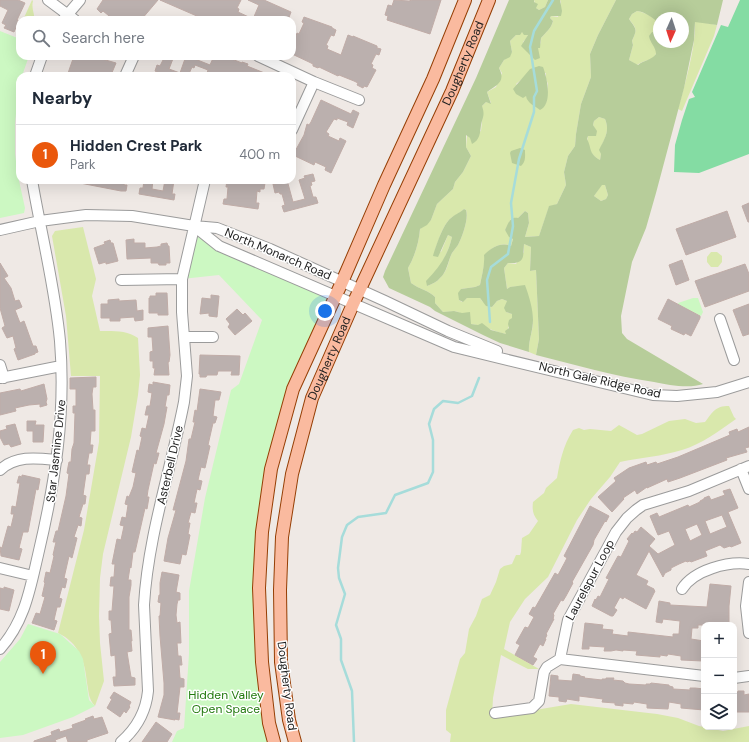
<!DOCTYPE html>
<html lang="en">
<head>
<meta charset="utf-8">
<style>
  body { margin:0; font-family:"DM Sans",sans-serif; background:#f6f6f7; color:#1f2937 }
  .controls { position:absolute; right:12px; bottom:12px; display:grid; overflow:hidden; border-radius:8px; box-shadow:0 4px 16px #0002 }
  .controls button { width:36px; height:36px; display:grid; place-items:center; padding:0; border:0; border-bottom:1px solid #e0e1e3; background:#fff; color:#1f2937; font:20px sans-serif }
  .compass { position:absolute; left:653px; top:12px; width:36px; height:36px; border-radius:50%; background:#fff; box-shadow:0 4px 16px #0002; rotate:183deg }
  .you { position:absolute; left:325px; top:311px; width:14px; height:14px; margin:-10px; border:3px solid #fff; border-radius:50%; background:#1a73e8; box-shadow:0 0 0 6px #1a73e833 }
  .badge { display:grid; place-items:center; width:26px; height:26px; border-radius:50%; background:#ea580c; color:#fff; font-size:13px; font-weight:700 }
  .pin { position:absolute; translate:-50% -33px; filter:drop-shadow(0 1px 2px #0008) }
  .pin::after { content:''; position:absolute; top:21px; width:14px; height:12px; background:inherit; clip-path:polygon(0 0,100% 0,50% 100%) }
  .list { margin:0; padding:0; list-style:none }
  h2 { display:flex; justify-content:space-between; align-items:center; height:52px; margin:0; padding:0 16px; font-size:17px }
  h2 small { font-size:13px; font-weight:400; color:#747a83 }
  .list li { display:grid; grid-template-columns:26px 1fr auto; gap:12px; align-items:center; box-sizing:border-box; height:60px; padding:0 16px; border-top:1px solid #e0e1e3 }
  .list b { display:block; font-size:15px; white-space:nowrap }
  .list p { margin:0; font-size:13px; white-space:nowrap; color:#747a83 }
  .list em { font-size:13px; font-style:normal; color:#747a83 }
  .icon { flex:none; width:22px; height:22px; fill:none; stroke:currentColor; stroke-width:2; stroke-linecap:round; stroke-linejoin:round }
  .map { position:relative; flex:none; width:749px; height:742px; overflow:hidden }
  .search { position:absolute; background:#fff; box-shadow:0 4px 16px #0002; left:16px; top:16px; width:280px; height:44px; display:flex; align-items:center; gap:10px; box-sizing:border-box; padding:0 14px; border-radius:12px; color:#747a83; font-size:15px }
  .panel { position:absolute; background:#fff; box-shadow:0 4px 16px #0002; left:16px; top:72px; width:280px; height:112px; border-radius:12px }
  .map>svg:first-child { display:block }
  .grass { fill:#d9e8ac; fill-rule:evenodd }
  .forest { fill:#b7cd9a; fill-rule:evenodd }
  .park { fill:#ccf8c2 }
  .pitch { fill:#84dca3 }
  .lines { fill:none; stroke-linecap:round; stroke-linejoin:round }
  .stream { stroke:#a6dcda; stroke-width:2.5 }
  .building { fill:#bbb0ae; stroke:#c0aca7; fill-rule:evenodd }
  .minor-casing { stroke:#9b9b9b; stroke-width:12 }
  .major-casing { stroke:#953e04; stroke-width:14 }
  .minor { stroke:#fff; stroke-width:10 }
  .major { stroke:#faba9f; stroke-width:12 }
  .labels { text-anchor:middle; stroke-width:3; stroke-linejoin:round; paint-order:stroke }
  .street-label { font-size:12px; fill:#1e1e1e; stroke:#fff }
  .park-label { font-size:12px; fill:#227a0e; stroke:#fff }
</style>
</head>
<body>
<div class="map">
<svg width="749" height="742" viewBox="0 0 749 742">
  <rect width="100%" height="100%" fill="#efe9e5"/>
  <path class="grass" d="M32,0L33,1C31,9 35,13 34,20H23Z
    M534,0H548L545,7L539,10L536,8Z
    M560,0H616L598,35L590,54L591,77L581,104L576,134L575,146L568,156L564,172L566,185L557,204L549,207L539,236L525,237L529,223L528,213L525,211L518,218L511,219L505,230L513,239L511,246C501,242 492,247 485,255C485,264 482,275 480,285L475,287L461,289L459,300L462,302L467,298H480L482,301L492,307L497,301L502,299L507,301L506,312L512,314V318L506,334C494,332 484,325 471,324C459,310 461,311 443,312L435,303V297C430,291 419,289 411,283L408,268C415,256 419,242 420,229L431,220L437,204L453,189L455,182L463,172L471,156L466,147L467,135L470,138L481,131C482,121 483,116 482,106L486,102L491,103L487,92L496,87L502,73L499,68L504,60L512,52L510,41L516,35L522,32L528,35L526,39L523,42L528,53C536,49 542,47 541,38C546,32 551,29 553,21L550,18L551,16L558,17L561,2ZM546,73V79L548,84L546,103L540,109L531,103L526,96L516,84L522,79ZM464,209L466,210C469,219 462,237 458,245C456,248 454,250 452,253C448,261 448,271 440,278C437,282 432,284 427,286C437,270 448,256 452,237L448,235L441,252L435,250C439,240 442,226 451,218C455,215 460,213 464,209Z
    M637,11C644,12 657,18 659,25C660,28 659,32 659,35L657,33C656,39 659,54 653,58C648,61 644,60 637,65L629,60L633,45L632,41C637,29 637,29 629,19L632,14Z
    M695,21L717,25L714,36L682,111L678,109C685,84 696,47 695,21Z
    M599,117L605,119C610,131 605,138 600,149L601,154L600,160C591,155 585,146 588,136H596V131L593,125L594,121Z
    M602,184L605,185L608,195L606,199L601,201L594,196Z
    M83,227L96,279L92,296L100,331C112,331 127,330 138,338L140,375L138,395L131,437L103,554L100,578L99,616L100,643L104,681L95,706C88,698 89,693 87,683C85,661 79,643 58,633L84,530L99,442L100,376H71L66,316L52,236L55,231Z
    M524,244L531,247L530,271L536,270L539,339L536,355L529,352C528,342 533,331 533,321C532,309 528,297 525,286L510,287L507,289L504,268L508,263L516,264L524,252Z
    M711,252H717L722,256V262L718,267H711L707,262V257Z
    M729,406L734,417L736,419C719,431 702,444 682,450C663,456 639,458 620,462L610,477L591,499L577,520L548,577L525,599L510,622L504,649L539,669H528L501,655L493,698L492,716L532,712L541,709L571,704L657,714L678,718L699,726L723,731L749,726V742H450L451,734L446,730V710L460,659L465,653L469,629L476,616L482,599L490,595L496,582L500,569L504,566L512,564L516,555H520L521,552L522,538L529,534L538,521C533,515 532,510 533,502L544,493L546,488L557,478C560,461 563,446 573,430L579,428L584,430L590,429L611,431L619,425L637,435L642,434L669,421L685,419L696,423L705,422C713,412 715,406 729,406Z"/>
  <path class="forest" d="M509,0H534V2L538,4L536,8L539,10L545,7L548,0H560L562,11L561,16H551L550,18L553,21C551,29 546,32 541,38L540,48H538L540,58L535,60L521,46L528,35H524L522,32L520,35H516L510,41L512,52L510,57L504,60L499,68C506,82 497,85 487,92L491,104L486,102L482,106C485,115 483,116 481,125C480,133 480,140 472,144L470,138L466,135V147L471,156L463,172L455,182L453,189L437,204L431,220L427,225L420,229C419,242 415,256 408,268L411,283C419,289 430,291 435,297V303L443,312L454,311L462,313L470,312L471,324L478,325L482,323L491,330L506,334L505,331L509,328L508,324L509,320L512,318V314L506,312L504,308L507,301L502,299L497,301L492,307L486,306L480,298H467L463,302L459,300L458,293L461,289L475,287L480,285C482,275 485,264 484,255C492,247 501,242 511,246L513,239L509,237L505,230C508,224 510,216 518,218L525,211L528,213L529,223L525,237L539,236L549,206L557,204L566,185L564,172L568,156L575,146L576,134L581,104L591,77L590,54L598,35L616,0H723L717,25L695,22L694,40L684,88L656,193L646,228L632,262L621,316L622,333L627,339L703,384C689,389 669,385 654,382C614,376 575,365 536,355L539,339L536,270L530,271L531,247L524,244C523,258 525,264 508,263L504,268L507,289L510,287L525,285C529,296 533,309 533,320C533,331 528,342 529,352L500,343L483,335L435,311L430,307L389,288L383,277L385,271L476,78ZM637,11C645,12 654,18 659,24V18H683V42H659V35L657,33L652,32L649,36C650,43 656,47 656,54C652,60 644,60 638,65L629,60L633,45L632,41C637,29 637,30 629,19L632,14ZM599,117L605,119C610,131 605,138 599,150L601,154L600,160C588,153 592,148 587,139L588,136H596L597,131L593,125L594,121ZM602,185H605L608,195L606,199L601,201L594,196Z
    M539,66L543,67C547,77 553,104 540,110C535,106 527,103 526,96L523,98L516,94L513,89L530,69Z
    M520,148L525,150C525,156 526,162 521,166L512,163L510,153L511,151Z
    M464,209L466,210C469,219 462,237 458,245C456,248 454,250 452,253C448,261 447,272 440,278C437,282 432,284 427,286L426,281C439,268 448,255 452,237L448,235L438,257L433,256C436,246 443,224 451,218C455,214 460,213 464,209Z"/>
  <path class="park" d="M0,31L20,39V56H29L22,76H20L15,123V154L18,176L25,208L24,213L0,218Z
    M194,226L219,246L336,295L293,389L271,469L259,588L274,742H172L177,731L184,728L189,654V591L205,498L231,390L239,384L262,320L219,275L182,279Z
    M693,298H698L703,312L701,316L679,305L678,303Z
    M28,624L60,634L79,651L83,659L89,700L95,706L73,717L23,735L0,738V662L20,639Z"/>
  <path class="pitch" d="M740,0H749V154L699,173L674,172L675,145L682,120L689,99L695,97L692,92L721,25L728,27Z"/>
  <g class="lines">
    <path class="stream" d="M490,322L487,280L491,267L508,254L513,226L511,203L519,159L534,112V97L537,91L530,47L534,31L553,0
      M354,742L352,691L341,660V639L336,625L345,594L339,578L338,568L342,537L347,525L358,517L386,513L395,495L428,483L433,472V440L429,424L434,409L443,401L458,403L472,396L479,378"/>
  </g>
  <path class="building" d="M0,0H18L25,3L17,20H18L17,25L14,32L4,28L6,25L2,23L8,10L0,6Z
    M103,0H158L141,20H114L103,11L101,13L97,9Z
    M160,0H241L237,8L239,9L238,12L253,19L259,5L248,0H264L291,12L288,20H241L232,17L231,20H206Z
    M394,0L409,1L412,0H441L430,34L387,20L388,16L385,15L388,5L392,6Z
    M304,17L332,27V28L336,30L334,36L331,35L326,45L328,46L327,49L341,55L348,35L353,37V36L377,46V48L381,49L379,55L376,54L371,64L373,65L372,68L376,70L367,87L364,86L363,88L357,85L358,83L354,81L339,75L338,76L319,67L318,68L313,66V64L309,62L292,54V34L296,36L297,33L299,34L304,23L302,22Z
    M74,56H88L96,58V56H103L102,59L116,63L111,75L101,73V76H67Z
    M165,56H174L169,69L180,73L186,56H195V59L210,65L214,56H224L242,63V62L248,64L247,66L272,76H209L210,74L207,73L208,70L195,65L194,68L192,67L188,76H165L155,71L157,65L160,66Z
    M321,100L351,114L353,110L359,113L353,128L347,125L348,122L337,118V120L334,119L326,132L329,134L328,136L339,141L340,138L346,141L331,173L325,170L326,167L315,162L314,165L293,155L304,135L307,124L309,125L311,122Z
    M313,174L315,181L311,182L312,185L310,186L313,197H316L318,203L284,212L282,206L285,205L282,194H280L279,192L275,193L273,184H276L274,180H287L293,202L305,199L299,180L305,178L304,176Z
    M81,180H104L115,182L116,180H125L124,185H127L126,191H121L80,183Z
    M144,180H153L152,189L163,191L165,180H174L172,194H175L174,200L139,194L140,188H143Z
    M227,180H258V182L265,183L264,189H260V192L257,191L256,203H259L258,209L223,204L224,199H227L228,187H226Z
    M749,203V222H748L742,206Z
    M727,211L736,237L686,255L676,229Z
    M134,239V243H145V248L157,247L161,246V244L167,243L168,246H169L170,263H166V265H159L158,263H151V258L127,259L126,240Z
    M110,240L111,243H113L118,261L106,264V262L99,264L94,248L105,244L104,242Z
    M682,260L689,280L676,285L669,265Z
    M0,263L8,276L4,278L11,288L15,301L19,300L22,307L15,310L20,323L24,321L33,346H36L38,352L35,353V354L18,360L14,349L16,348L13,336L7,338L2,328L5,326L0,308Z
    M745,264L749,274V291L705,307L695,281Z
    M156,293H167L168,315H158V313H149V298H150V296H156Z
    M211,295L219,296L217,317L209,316V313L200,314L202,298L211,299Z
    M119,299V301L136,300L137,311L143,310V320L135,321L134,317L120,318V321H110V318H101V304H108V300Z
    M668,299L700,316V318L691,336L685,333L684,335L671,329L672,326L658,319Z
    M749,304V334L743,336L733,310Z
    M237,309L243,315L245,313L252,321L235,335L228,327L230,324L226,319Z
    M168,326L170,355L169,362H168L169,375H154L155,368H153V361H150V352L153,351L152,337H148V328Z
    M200,355L240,356L239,375H231L232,371H218L217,375H207L206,377H200V374H199Z
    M96,377V387H93L92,394L93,410H95V431H91L90,445H93L92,453H89L87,465H90L89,474H86L83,495L86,496L85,504H83L79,517L82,518L81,526L78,525L74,537L77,538L72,558L69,556L64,578L67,579L65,588L62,587L59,598L62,599L60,607H57L54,620L57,621L54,630L32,623L36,613L40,614L45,597L42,596L45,583L44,582L46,572L50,573L54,556L53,555L56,542H53L56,531H58L66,496L69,474L67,473L68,467L69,462H71L72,449L74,443L75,413H73V406H76V389H70V378Z
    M153,382L170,385L169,395H167L165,407H167L164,424L156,453H159L156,464L154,463L148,490L147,497H149L147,509L145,508L135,552H133L131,568L130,567L128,580H131V585L129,597V630H131L132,641H131L132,651L127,652L131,677L135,678V685L114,686L113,677H116V670L115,655L111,656L109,634L112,633L111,620H109V611H112L114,586H110L111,577H114L115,564H112L117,539L121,540L124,526L120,525L122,517L126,518L128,505L125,504L127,496L129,497L133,487L136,473L132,472L137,450L139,451L142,437L140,436L142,428L146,429L149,415H145L147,406H150L152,393L148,392L149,384L153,385Z
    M44,384L47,399L46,402L47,405L40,407V404L29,405L15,408L16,411L0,415V393L20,389L21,391Z
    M200,389L221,392L219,400H215L213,416L217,417L215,423H213L208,445L210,446L205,468L201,467L198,480L202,481L200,490L197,489L194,503H197L195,513L191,512L188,523H190L188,534L190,535L186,555L182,554L180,564L164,561L168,538L176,510H173L186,461L189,439H191L195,422H193L195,410L197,411Z
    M27,421H36L35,425H44L43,442H33V431H27Z
    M15,424L21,444L11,447L9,444L4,445L0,437V431L7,429L6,426Z
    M749,427V447L745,448L747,452L726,458L727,460L680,478L668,482L667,479L647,488V487L637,494L635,490L623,498L624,499L612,512L598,497L616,481L614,478L629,468L646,462L647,465L656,462L657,464L678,457L730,435L729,432L737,429L738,432Z
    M22,475L40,479L38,490L36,489L28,532H23L19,548L22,549L19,560L1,556L0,547L2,548L8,526L11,527L14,514H11L12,506L16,507L20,483H17L19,476L22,477Z
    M730,489L738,508L728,512L741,543L731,547L730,546L724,548L720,545L705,551L707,556L691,562L690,561L687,562L686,561L679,564L671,568V570L665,573L663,577L649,551L636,575L648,581L646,585L654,589V590L655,591L646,609L624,597L623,599L620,597L614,608L617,610L613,616H611L592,606L595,599L596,600L598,596L600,597L609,579L606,578L618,556L621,557L629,541L627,539L632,533L633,534L635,531L637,532L641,527L655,539L649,546L658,554L675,545L669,531L658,535L650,516L657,513L659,517L688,505L689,507L700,502V501L704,499V498L709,496L711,500L725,495L723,491ZM722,515L727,527L710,534L705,521ZM697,524L702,535L690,541L685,529Z
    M590,506L609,516L606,522L605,521L594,540L593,545L572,582L573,583L566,596L563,601L561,600L553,614L554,615L553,619H554L546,634L547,635L545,639H546L543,646L540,644L533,657L537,659L533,665L515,655L520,645L516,643L525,627L528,628L534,617L529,614L533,607L535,608L555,573L558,575L565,562L567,558L564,556Z
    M162,572L179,575L176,592L180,593V600H178L177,604L176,615L177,623L180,622L181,643H177L178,656H181L182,665H179L180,678L184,679V687H180L177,713H180L179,720L175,719V720L158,717L164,695V683L160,636L159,616H160L161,603L158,602L159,595H160V583Z
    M710,584L731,586L729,606V625H698V628H692L691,639L704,641V660L703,659V661L681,660V656L668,654L667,656L660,655V657L636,655L637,651L623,650V651L616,650L611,651H604L605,647L589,646V649H582L585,623L603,625L602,629L613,630L612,634L628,636V632L673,637V634H679L680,621L663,619L662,623L656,622L659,601L670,603V605L707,607Z
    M4,587L14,590L9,611L0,609V588L4,589Z
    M573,674L580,675V676L585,677L584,678L602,680V679H606V678H614L613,680L623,681L625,683L629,684L646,685V684H650L651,683L669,685V686L673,687V689L690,690V688H695L704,689V710L681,708V704L669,702L668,709L647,708V704L634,702L633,704L623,703V706L615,705V703L602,702L603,699L579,696V701L567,699L566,702L559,701V697L549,696L551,675L558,676V680L572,681Z
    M738,691H744V695L749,694V712H734V692H738Z
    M114,692L131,702L129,706L130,707L126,713L124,711L120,717L107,708L112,699L110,698Z
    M93,716L94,719L102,717L108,733L87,740V742H68L66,736L55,740L56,742H34V741L52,735L51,732L59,729L60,732L73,728L72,725L86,720L85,719Z
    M156,722L172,734L167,742H142Z"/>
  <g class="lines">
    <g class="minor-casing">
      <path id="minor" d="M48,0L75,20
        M63,20L80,0
        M258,56L314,82L359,100
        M35,76L42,56
        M125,76L134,56
        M292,130L314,82
        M194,226L219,246L454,347L653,395L677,396L717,392L749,382
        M0,230L40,221L86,215L132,216L194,226L217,228L270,249L385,301L448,331L497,351
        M121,280L182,279
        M720,319L734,360
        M184,337H213
        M0,365L4,378
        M0,378L61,366
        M741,469L749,489
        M0,470C16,455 37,458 57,460
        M0,568L33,576
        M749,582L746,606L749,633
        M682,589C694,570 728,561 749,564
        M0,649C25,621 30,589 38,555C55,483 66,415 60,341C55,287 41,233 32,180
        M704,676L560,659L568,620L616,532L627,518L636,510L643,505L689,491L749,466
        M734,678L749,676
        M495,713L532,708L539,701L544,672L547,667L560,659
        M121,742C137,728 146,712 148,691L144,605C148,536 171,469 184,402L187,376L182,312V279L205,180"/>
    </g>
    <g class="major-casing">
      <g id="major">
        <path d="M274,742L269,723L262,662L259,588L262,532L271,469L293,389L342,282L384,185L433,79L465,0"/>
        <path id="s1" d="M295,742L289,720L281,662L280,590L282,537L292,474L312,398L353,304L452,91L489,0"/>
      </g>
    </g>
    <use href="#minor" class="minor"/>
    <use href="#major" class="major"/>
  </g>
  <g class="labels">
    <g class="street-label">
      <text dy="4" stroke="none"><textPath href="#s1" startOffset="716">Dougherty Road</textPath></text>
      <text transform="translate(278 254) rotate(23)" y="4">North Monarch Road</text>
      <text dy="4" stroke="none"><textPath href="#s1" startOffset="392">Dougherty Road</textPath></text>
      <text transform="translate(600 380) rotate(13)" y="4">North Gale Ridge Road</text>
      <text transform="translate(56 451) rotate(-84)" y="4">Star Jasmine Drive</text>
      <text transform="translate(170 465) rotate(-77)" y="4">Asterbell Drive</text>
      <text transform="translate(590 580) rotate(-62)" y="4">Laurelspur Loop</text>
      <text transform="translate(287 686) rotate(83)" y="4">Dougherty Road</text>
    </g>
    <g class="park-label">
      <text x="226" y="699">Hidden Valley<tspan x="226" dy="14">Open Space</tspan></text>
    </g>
  </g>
</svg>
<div class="controls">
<button>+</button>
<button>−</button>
<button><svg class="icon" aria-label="layers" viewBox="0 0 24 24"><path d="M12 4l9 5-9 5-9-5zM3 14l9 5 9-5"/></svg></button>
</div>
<svg class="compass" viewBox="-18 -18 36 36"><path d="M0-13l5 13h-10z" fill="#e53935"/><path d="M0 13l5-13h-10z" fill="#747a83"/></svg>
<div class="you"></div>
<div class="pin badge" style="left:43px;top:674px">1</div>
<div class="search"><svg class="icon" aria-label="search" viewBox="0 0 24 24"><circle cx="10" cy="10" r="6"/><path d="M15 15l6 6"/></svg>Search here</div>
<section class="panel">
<h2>Nearby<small></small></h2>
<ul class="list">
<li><span class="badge">1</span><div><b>Hidden Crest Park</b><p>Park</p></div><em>400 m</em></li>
</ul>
</section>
</div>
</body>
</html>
